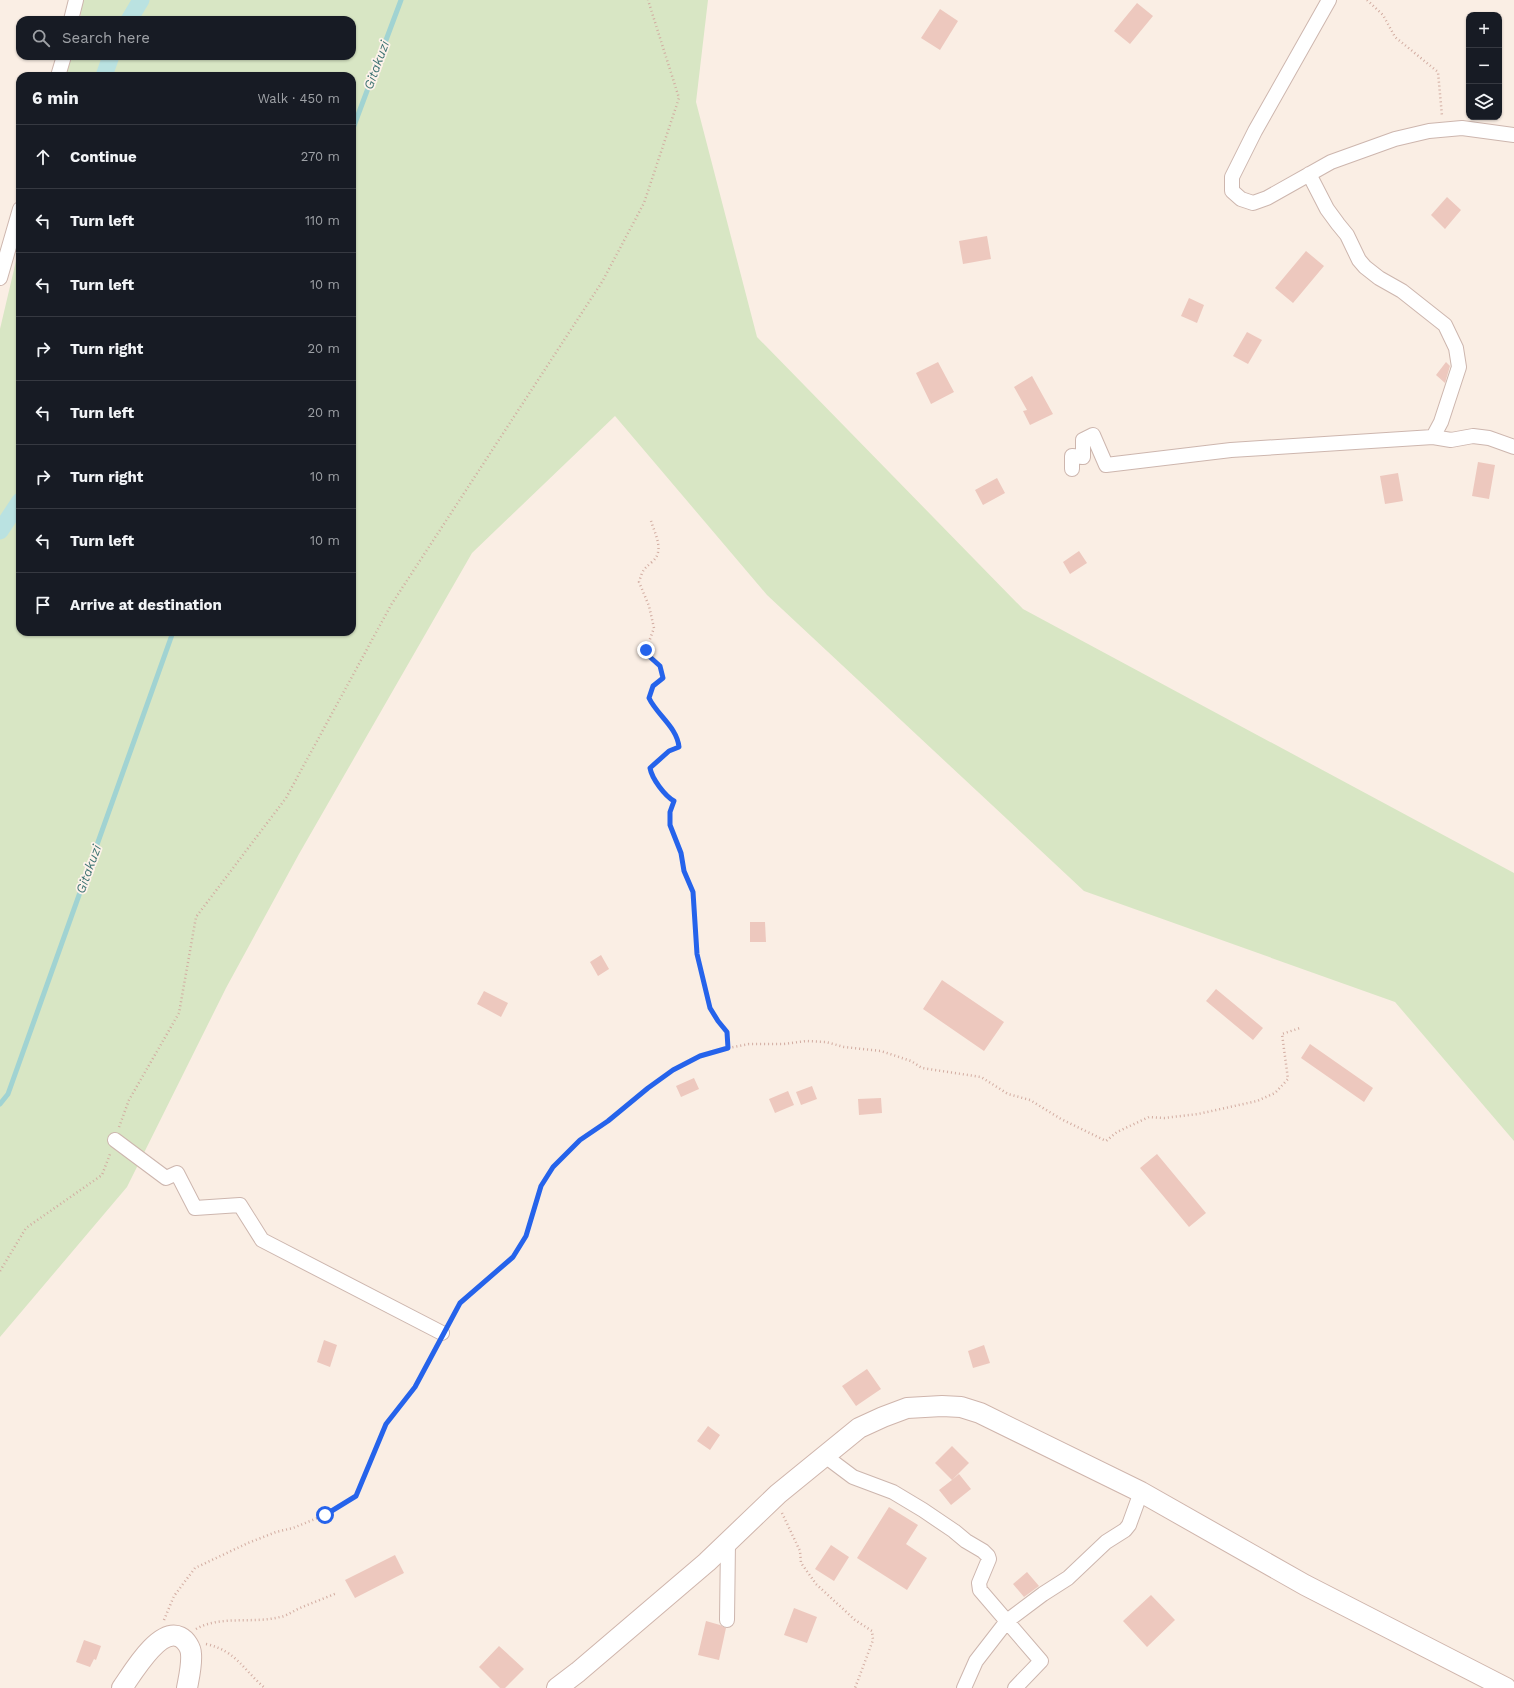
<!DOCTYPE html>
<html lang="en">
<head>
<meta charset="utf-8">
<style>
  body { margin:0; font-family:"Work Sans",sans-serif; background:#20242c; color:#f1f3f6 }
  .controls { position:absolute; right:12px; top:12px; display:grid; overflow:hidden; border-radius:8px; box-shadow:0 1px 3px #0004 }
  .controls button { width:36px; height:36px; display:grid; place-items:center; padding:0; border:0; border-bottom:1px solid #363941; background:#171b24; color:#f1f3f6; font:20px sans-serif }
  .stop { position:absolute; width:12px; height:12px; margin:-9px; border:3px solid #2563eb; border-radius:50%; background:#fff }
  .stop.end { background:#2563eb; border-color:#fff; box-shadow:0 1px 4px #0008 }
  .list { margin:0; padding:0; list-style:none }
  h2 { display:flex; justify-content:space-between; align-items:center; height:52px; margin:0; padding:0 16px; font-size:17px }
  h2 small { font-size:13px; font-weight:400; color:#9ea1a6 }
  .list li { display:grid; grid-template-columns:26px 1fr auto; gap:12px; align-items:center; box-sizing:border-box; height:64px; padding:0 16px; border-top:1px solid #363941 }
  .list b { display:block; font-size:15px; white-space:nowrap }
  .list em { font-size:13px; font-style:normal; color:#9ea1a6 }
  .icon { flex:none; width:22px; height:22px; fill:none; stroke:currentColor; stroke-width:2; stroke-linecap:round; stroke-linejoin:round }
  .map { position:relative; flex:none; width:1514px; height:1688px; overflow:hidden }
  .search { position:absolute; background:#171b24; box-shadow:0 1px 3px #0004; left:16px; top:16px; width:340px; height:44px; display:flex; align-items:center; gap:10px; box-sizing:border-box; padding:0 14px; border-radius:12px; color:#9ea1a6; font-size:15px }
  .panel { position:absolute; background:#171b24; box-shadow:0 1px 3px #0004; left:16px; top:72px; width:340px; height:564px; border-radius:12px }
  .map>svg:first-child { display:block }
  .green { fill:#d8e6c4 }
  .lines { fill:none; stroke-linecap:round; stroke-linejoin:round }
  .stream { stroke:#a1d3d2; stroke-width:5 }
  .canal { stroke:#bae2e1; stroke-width:17 }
  .building { fill:#edc8be }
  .street-casing { stroke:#cdb6ae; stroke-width:16 }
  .secondary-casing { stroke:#cfb5ac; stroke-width:22 }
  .path { stroke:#d2aca1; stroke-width:2.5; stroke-dasharray:1 3; stroke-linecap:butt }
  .street { stroke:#fff; stroke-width:14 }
  .secondary { stroke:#fff; stroke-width:20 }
  .route { stroke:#2563eb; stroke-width:5 }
  .labels { text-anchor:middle; stroke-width:3.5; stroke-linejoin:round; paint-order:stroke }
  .water-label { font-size:13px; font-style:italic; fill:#417575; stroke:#fdf2ea }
</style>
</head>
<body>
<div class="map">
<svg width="1514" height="1688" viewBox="0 0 1514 1688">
  <rect width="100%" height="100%" fill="#faeee4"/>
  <path class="green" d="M83,0H708L696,102L757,337L1023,609L1514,873V1141L1395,1002L1084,891L767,595L615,416L472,553L299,854L226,988L127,1187L0,1337V329L20,244V632H352V76H64L69,56H352V20H80Z"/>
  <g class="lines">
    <path class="stream" d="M352,131L401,0
      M0,1104L8,1094L173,632"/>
    <path class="canal" d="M129,20L141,0
      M104,76L111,56
      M0,531L20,501"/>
  </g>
  <path class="building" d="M1137,3L1153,16L1130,44L1114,31Z
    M940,9L958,21L940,50L921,38Z
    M1447,197L1461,210L1445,229L1431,215Z
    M987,236L991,259L963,264L959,241Z
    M1306,251L1324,266L1293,303L1275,288Z
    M1189,298L1204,305L1197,323L1181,316Z
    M1247,332L1262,340L1248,364L1233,356Z
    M938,362L954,392L931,404L916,373Z
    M1446,362L1450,366L1445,383L1436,375Z
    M1032,376L1053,414L1030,425L1023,411L1027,410L1014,387Z
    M1478,462L1495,465L1489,499L1472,496Z
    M1398,473L1403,501L1385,504L1380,476Z
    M997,478L1005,493L983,505L975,490Z
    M1079,551L1087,563L1070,574L1063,562Z
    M750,922H765L766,942H750Z
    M601,955L609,969L598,976L590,962Z
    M942,980L1004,1022L984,1051L923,1009Z
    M1216,989L1263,1028L1253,1040L1206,1001Z
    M484,991L508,1003L501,1017L477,1004Z
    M1310,1044L1373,1088L1364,1102L1301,1058Z
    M694,1078L699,1089L681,1097L676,1086Z
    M812,1086L817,1099L801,1105L796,1092Z
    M788,1091L794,1105L775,1113L769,1099Z
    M881,1098L882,1113L859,1115L858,1099Z
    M1157,1154L1206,1213L1189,1227L1140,1168Z
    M324,1340L337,1345L330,1367L317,1362Z
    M984,1345L990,1363L973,1368L968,1351Z
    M867,1369L881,1389L856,1406L842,1386Z
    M708,1426L720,1435L710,1450L697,1441Z
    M952,1446L969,1463L952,1480L959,1474L971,1489L951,1505L939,1490L952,1480L935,1463Z
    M889,1507L918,1525L906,1544L927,1558L907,1590L857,1558Z
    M831,1545L849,1557L834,1581L815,1569Z
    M395,1555L404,1573L355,1598L345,1580Z
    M1027,1572L1039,1586L1024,1597L1013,1584Z
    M1151,1595L1175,1620L1147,1647L1123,1621Z
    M794,1608L817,1617L807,1643L784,1635Z
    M706,1621L720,1625L726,1628L719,1660L698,1655Z
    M84,1640L101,1646L96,1660L94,1659L90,1667L76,1662Z
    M499,1646L524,1669L505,1688H500L479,1667Z"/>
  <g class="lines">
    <g class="street-casing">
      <path id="street" d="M1329,0L1255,131L1232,177V191L1241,199L1253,203L1267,198L1331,162L1395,139L1429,131L1462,128L1514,135
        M71,20L76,0
        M58,76L64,56
        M1309,174L1327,209L1338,224L1347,235L1359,260L1365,267L1379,278L1402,291L1445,325L1456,348L1459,367L1441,422L1433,437L1451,440L1473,436L1489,438L1514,447
        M0,278L20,209
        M1072,469V456L1083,457V440L1093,435L1106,465L1231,450L1433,437
        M115,1140L166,1178L177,1173L195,1208L240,1205L262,1240L442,1333
        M825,1456L853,1477L893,1492L923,1510L954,1531L966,1541L983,1551L988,1556L989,1559L979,1583L980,1590L1041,1661L1015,1688
        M727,1620L728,1542
        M964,1688L976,1661L1007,1621L1043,1594L1068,1578L1106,1542L1125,1530L1129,1525L1141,1492"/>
    </g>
    <g class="secondary-casing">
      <path id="secondary" d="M122,1688C132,1674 159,1627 180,1637C186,1640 191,1648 191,1654C192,1665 189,1677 187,1688
        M557,1688L578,1672L707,1562L778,1494L859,1428L883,1417L907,1408L942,1406L961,1407L980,1413L1141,1492L1305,1585L1506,1688"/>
    </g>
    <path class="path" d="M1367,0L1383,15L1395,37L1438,72L1442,116
      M651,521C655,534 665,551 652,562C643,570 643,569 639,582L649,606L654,628L646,650L650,657L660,666L663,678L653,686L649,698C657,715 677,727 679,747L669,751L650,768C652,779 665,796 674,801L670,812V825L681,853L684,871L693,892L697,954L710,1008L718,1021L727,1032L728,1048
      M119,1127L129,1100L179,1013L196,917L286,798L391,605L602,282L644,203L679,98L648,0
      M0,1271L26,1228L102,1175L110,1154
      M450,1320L460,1303L480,1287L513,1257L526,1236L541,1186L553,1167L580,1140L608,1121L648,1088L673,1070L700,1056L728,1048L749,1044H784L806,1041L826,1042L844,1047L881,1051L911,1061L922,1068L981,1077L1008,1094L1030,1100L1061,1119L1106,1141L1117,1132L1149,1117L1164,1118L1198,1114L1257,1101L1275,1093L1288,1079L1282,1034L1300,1028
      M782,1513L800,1551L801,1563L816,1584L855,1620L872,1631L873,1640L855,1688
      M164,1620L174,1596L195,1568L248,1543L276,1532L293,1528L325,1515L356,1496L386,1424L415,1387L436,1346
      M196,1629C220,1615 254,1624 280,1617C287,1616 293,1611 300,1608C312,1603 325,1598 337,1593
      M206,1644C237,1651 243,1670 265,1688"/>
    <use href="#street" class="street"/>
    <use href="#secondary" class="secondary"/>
  </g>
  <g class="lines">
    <path class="route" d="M325,1515L356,1496L386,1424L415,1387L460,1303L513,1257L526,1236L541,1186L553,1167L580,1140L608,1121L648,1088L673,1070L700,1056L728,1048L727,1032L718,1021L710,1008L697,954L693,892L684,871L681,853L670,825V812L674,801C665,796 652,779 650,768L669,751L679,747C677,727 657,715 649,698L653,686L663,678L660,666L650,657L646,650"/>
  </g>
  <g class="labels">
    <g class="water-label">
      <text transform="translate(376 65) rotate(-70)" y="5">Gitakuzi</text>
      <text transform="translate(88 869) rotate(-70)" y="5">Gitakuzi</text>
    </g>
  </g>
</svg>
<div class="controls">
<button>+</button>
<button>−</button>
<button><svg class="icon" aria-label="layers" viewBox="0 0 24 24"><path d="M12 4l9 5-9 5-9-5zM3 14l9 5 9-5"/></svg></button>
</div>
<div class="stop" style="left:325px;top:1515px"></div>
<div class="stop end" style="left:646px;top:650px"></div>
<div class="search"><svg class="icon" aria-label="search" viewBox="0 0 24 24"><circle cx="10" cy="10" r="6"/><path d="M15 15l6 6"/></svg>Search here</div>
<section class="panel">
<h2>6 min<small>Walk · 450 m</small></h2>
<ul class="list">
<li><svg class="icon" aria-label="ahead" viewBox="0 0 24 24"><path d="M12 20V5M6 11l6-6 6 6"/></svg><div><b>Continue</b></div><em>270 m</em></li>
<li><svg class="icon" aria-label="left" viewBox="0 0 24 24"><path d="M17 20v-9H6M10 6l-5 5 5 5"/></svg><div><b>Turn left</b></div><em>110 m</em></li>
<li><svg class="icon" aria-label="left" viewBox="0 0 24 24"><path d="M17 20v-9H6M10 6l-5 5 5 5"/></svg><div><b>Turn left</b></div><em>10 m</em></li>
<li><svg class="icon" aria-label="right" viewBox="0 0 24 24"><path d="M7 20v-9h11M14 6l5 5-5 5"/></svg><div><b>Turn right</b></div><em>20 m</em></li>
<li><svg class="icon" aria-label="left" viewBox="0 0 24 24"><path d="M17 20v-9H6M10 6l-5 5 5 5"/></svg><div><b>Turn left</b></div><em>20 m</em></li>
<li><svg class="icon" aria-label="right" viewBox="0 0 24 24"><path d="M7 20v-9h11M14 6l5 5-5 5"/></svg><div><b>Turn right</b></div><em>10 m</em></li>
<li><svg class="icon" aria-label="left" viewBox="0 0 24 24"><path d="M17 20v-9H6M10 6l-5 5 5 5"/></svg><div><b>Turn left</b></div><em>10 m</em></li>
<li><svg class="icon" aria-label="arrive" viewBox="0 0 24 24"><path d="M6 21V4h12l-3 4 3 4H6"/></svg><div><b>Arrive at destination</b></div></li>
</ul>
</section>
</div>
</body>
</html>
